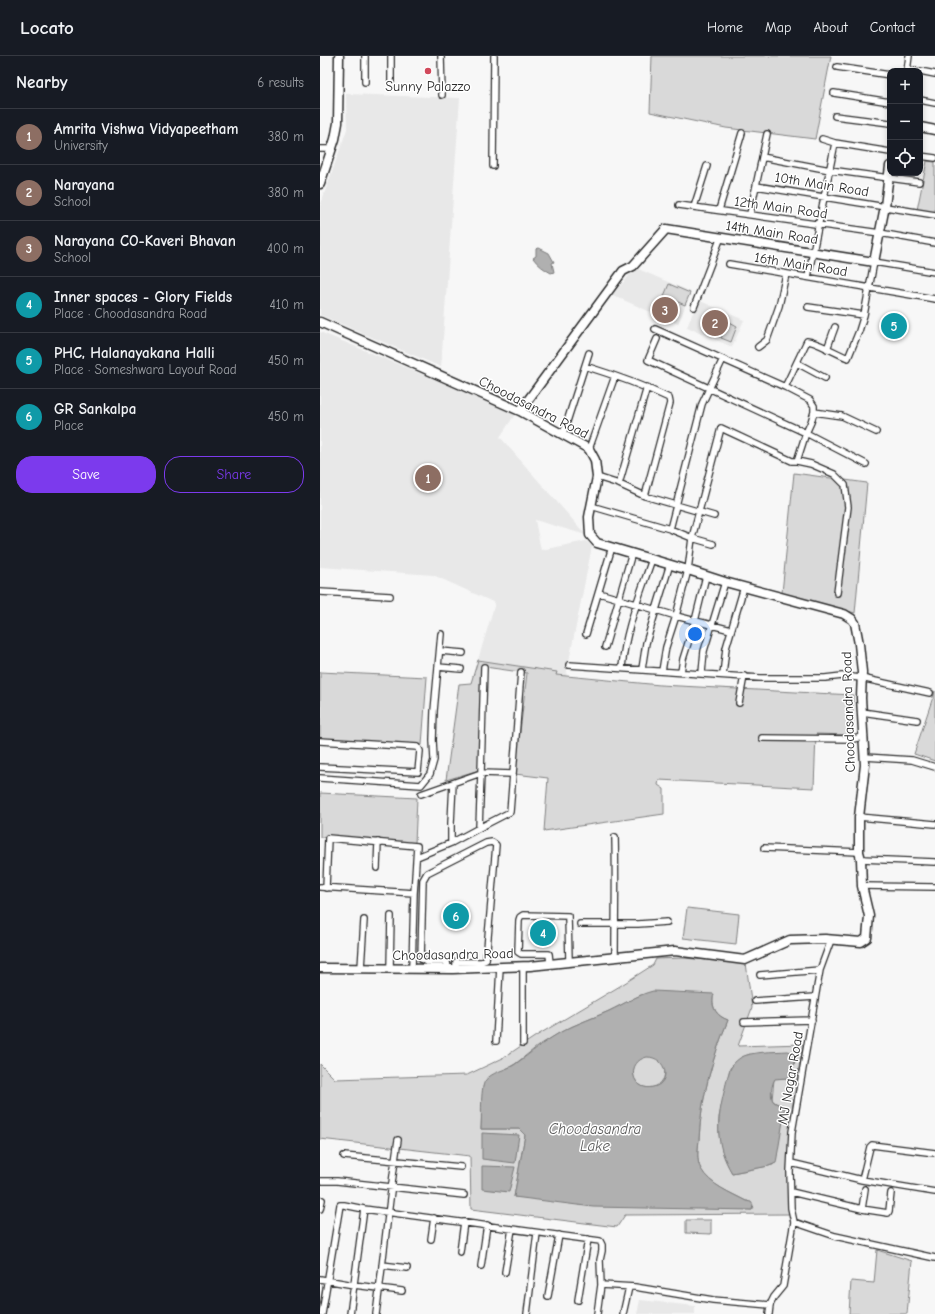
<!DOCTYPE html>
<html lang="en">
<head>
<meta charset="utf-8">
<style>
  body { margin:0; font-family:"Comic Neue",sans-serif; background:#242831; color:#f1f3f6 }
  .controls { position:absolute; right:12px; top:12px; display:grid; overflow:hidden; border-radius:8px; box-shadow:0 2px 6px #0003 }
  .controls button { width:36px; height:36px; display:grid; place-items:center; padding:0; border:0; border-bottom:1px solid #363941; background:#171b24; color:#f1f3f6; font:20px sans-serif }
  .you { position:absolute; left:375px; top:578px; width:14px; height:14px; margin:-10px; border:3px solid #fff; border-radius:50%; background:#1a73e8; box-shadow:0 0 0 6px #1a73e833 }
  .badge { display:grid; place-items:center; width:26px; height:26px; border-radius:50%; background:#7c3aed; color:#fff; font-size:13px; font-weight:700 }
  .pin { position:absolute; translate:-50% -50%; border:2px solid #fff; box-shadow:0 1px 4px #0006 }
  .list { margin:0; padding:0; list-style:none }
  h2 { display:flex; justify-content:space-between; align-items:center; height:52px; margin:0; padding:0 16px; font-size:17px }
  h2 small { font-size:13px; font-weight:400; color:#9ea1a6 }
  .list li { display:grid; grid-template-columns:26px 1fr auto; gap:12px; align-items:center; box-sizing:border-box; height:56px; padding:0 16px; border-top:1px solid #363941 }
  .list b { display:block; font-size:15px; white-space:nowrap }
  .list p { margin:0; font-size:13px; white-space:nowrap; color:#9ea1a6 }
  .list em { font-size:13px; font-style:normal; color:#9ea1a6 }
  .actions { display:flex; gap:8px; padding:12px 16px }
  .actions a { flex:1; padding:9px 0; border:1px solid #7c3aed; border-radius:16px; text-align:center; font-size:14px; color:#7c3aed }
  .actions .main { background:#7c3aed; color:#fff }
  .icon { flex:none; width:22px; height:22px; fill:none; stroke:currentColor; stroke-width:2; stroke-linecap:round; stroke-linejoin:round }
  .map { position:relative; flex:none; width:615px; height:1258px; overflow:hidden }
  header { display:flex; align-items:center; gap:24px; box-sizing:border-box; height:56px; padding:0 20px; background:#171b24; border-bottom:1px solid #363941 }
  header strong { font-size:19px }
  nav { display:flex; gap:22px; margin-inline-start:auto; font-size:14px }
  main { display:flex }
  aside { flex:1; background:#171b24 }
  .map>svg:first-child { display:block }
  .built { fill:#e8e8e8 }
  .green { fill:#d9d9d9; stroke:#828282; fill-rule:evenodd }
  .water { fill:#b0b0b0; stroke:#7b7b7b; fill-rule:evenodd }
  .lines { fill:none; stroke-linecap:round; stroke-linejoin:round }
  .street-casing { stroke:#2b2b2b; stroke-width:8 }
  .secondary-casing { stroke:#2b2b2b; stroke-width:11 }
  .street { stroke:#fff; stroke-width:5.5 }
  .secondary { stroke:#fff; stroke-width:8 }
  .poi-dot { fill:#d1495b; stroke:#fff; stroke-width:1.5 }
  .labels { text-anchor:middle; stroke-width:3; stroke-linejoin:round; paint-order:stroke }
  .poi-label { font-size:14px; fill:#2b2b2b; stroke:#fff }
  .street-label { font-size:14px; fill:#2b2b2b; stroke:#fff }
  .water-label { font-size:15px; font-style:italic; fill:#5a5a5a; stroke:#fff }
</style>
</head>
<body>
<header>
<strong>Locato</strong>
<nav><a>Home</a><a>Map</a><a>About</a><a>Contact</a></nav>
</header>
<main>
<aside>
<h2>Nearby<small>6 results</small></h2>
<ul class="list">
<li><span class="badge" style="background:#8d6e63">1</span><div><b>Amrita Vishwa Vidyapeetham</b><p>University</p></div><em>380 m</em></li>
<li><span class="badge" style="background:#8d6e63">2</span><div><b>Narayana</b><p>School</p></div><em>380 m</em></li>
<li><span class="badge" style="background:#8d6e63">3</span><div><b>Narayana CO-Kaveri Bhavan</b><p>School</p></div><em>400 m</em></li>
<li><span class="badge" style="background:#0f9aa8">4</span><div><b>Inner spaces - Glory Fields</b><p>Place · Choodasandra Road</p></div><em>410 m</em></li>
<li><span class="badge" style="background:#0f9aa8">5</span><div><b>PHC, Halanayakana Halli</b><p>Place · Someshwara Layout Road</p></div><em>450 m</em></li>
<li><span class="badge" style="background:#0f9aa8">6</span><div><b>GR Sankalpa</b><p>Place</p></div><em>450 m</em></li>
</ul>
<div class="actions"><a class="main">Save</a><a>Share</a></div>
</aside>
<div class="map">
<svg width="615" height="1258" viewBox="0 0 615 1258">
  <rect width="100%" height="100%" fill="#f7f7f7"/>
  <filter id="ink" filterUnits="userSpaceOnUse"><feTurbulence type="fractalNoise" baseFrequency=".025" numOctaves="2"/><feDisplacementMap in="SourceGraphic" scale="8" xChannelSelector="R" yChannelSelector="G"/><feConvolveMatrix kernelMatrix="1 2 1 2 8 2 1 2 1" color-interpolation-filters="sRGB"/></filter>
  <g filter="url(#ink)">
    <path class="built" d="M26,38L140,42L121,311L0,259V150L27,73Z
      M316,212L371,236L358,268L292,239Z
      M378,244L424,264L412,291L367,271Z
      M0,276L196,357L180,381L266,479L215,464L221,494L266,485L272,490L246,620L235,619L236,616L158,604L175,547L113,519L0,511Z
      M320,1244L375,1250V1258H317Z"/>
    <path class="green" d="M332,0H511L495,83L406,72L330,56Z
      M607,105L615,106V157L597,154Z
      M349,228L370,237L365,249L344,240Z
      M398,261L407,265L400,281L392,278Z
      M408,265L417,270L411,286L401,282Z
      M474,417L547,427L535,557L462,537Z
      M158,604L237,616L236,619L340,629L533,639V679L496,678L494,732L339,724L338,729L344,733V758L224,775L228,722L195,718L207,617L165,611L159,714L126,724L139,628L151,627Z
      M0,616L107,621L102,689L0,684Z
      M615,635V705L594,698Z
      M0,737L97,742L95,787L0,781Z
      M367,852L419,858L416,888L363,882Z
      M363,902L426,907L432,952L418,990L483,988L472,1054L467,1113L469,1158L305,1159L297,1171L151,1153L150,1100L0,1083V1008L15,1023L147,1019L183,1002L216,980L300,930L333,909L336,903ZM321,939L393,941C392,953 397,960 408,964C392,1003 381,1042 379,1083C378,1094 376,1104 381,1114C390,1129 411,1137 426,1145H428L434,1151L432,1154L194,1141L205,1079L199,1073H161L163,1031L168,1023L195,1008L218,990L241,976L253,970L289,955ZM430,998L467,1022H456L454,1023L452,1044L456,1047L463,1050L465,1053L453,1109L412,1117C402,1099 397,1081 399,1061L410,1012L422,1001Z
      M313 1016a16 16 0 1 1 32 0a16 16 0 1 1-32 0Z
      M366,1164H391V1178L366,1177Z
      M557,1194L592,1205L587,1258H529L531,1225L554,1227Z"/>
    <path class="water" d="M219,192L229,197L234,206L232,207L234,216L231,217C224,213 218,209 213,202L216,200V193Z
      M333,935L394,938C390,950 396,960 408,964C392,1003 381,1042 379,1083C378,1094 376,1104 381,1113C390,1129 411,1137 426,1145L431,1146L433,1149L432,1154L273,1151L194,1141L205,1079L199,1073H161C162,1062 160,1033 165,1025C171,1016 186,1014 194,1009C207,1000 218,990 231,982C249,970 269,964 289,955C304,948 317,939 333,935ZM327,1001C347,1001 352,1027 333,1031C312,1036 305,1006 327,1001Z
      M468,995L474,997L476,1002L471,1020L467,1022L455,1023C452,1027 449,1042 454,1046C456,1048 460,1048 463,1050L465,1053L456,1107L449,1110L412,1117C394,1087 397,1064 405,1032C408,1020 409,1009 420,1002C431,995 454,996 468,995Z
      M162,1077L199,1079L195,1107L162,1103Z
      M162,1110L195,1111L189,1136L162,1133Z"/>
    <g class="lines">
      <g class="street-casing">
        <path id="street" d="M71,0V26
          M121,0L122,39
          M517,11L570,19
          M587,14L597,15
          M587,15L589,0
          M600,15L615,18
          M45,26V0
          M514,37L570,46
          M600,44L615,47
          M515,60L570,67
          M502,83L515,87L570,96
          M0,93H12
          M600,100L615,102
          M442,101L510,114L599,126
          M173,110L174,0
          M436,130L615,159
          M359,149L560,177L615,187
          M374,151L387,110
          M399,154L422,77
          M430,158L447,78
          M409,208L615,243
          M488,221L515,87
          M374,251L401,181
          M488,251L544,259
          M335,273L465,331L490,344L494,350V356L491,366L486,377L477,405
          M337,283L328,304L486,377L546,408
          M438,291L447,284L459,250L466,218
          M507,293L515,271
          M477,307L505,322
          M265,310C294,319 322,329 349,342L350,347L325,440
          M465,331L487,285C493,284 520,299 528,302L539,275L544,259L554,206L615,216
          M494,356L522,360L556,376
          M243,378L269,297
          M269,393L295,320
          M277,421L299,428L325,440L394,460
          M299,428L327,331
          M271,450L350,473L372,482L393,488
          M350,473L382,348L403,303
          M0,536L70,540
          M279,537L356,560L411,574
          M266,578L292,491
          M285,591L312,497
          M120,595L143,597
          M249,609L440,622H505L522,620L541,622L610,637
          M118,611L141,613
          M164,611L161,717L193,718
          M302,612C305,574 320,539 332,503
          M322,613L326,587L350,508
          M342,615L346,591L356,560L368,514L372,482L401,372L472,405H477L491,408L514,418L525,429L528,451L517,537
          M361,616L363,603L375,565L386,520
          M382,617L384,595L405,526
          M403,619L406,592L424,531
          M419,647L424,620
          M542,656L597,664
          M442,682L533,683L543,681
          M0,685L98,691L100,695L98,716L0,711
          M545,701L592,704L615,711
          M0,722L101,729L110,718L114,704L113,684L114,655L121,578
          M539,761L615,768
          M159,772L190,756L201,616
          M295,781C296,821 295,861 295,901
          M131,787V767L133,727
          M444,792L539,796
          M97,801L131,787L159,772L161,717L101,738
          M541,803L615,806
          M57,812L58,786
          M542,830L615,831
          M0,831L94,837
          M6,832L8,782L97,790L94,837L92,912
          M260,868H318L347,866
          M230,907L229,898H201L198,896L199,864L200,861L203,859L248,860L249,905
          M41,912L44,864
          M70,912L71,860
          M128,913L127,906H106L101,903L103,824L107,817L166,787L172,786L176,789L166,904L161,906H136V913
          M440,919L500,914
          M435,945L495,941
          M424,966L492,964
          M176,985L180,911
          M203,987V910
          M24,1100L141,1111
          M471,1107L542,1124L615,1136
          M542,1124L550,1091L552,1089L615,1097
          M0,1125H17L144,1139
          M471,1136L542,1153L568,1157L569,1155L571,1137
          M0,1153L2,1144
          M542,1153L545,1133
          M474,1166L515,1180L615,1202
          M111,1183L114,1162
          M140,1196L144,1166
          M62,1209L87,1212
          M161,1210L167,1169
          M185,1216L192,1173
          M0,1223L34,1229L82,1235
          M281,1229L315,1231L393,1244L450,1249
          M228,1240L239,1179
          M258,1244L268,1183
          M2,1258L20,1149H24L44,1153L280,1185L282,1189V1195L280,1204L281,1229L277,1258
          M30,1258L44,1153
          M56,1258C64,1200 69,1142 78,1084
          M207,1258L217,1177
          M303,1258L309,1231
          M449,1258L450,1249L454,1241L463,1230L474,1166L471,1152L470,1116L472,1076L500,914L511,884"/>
      </g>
      <g class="secondary-casing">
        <path id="secondary" d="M600,71L615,74
          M0,128L15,83L18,67L19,0
          M0,266L200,355L269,393L275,404L277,421L269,461L270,479L277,487L368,514L405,526L524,558L532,563L535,567L539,588L542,616L541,642L545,709L539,761V796L541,803L542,830L549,860L547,882L541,886L505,883L470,884L425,904L355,895L210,910L133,913L0,912
          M200,355L303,215L313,210L346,173L554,206L565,150L570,110"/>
      </g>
      <use href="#street" class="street"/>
      <use href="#secondary" class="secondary"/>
    </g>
  </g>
  <circle class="poi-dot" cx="108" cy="15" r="4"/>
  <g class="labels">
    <g class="poi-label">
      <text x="108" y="35">Sunny Palazzo</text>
    </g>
    <g class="street-label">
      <text transform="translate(502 128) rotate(9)" y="5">10th Main Road</text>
      <text transform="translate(461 151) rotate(8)" y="5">12th Main Road</text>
      <text transform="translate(452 176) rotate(9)" y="5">14th Main Road</text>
      <text transform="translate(481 208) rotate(9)" y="5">16th Main Road</text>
      <text transform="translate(214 351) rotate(27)" y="5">Choodasandra Road</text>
      <text transform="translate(528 656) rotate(-92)" y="5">Choodasandra Road</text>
      <text transform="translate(133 898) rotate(-1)" y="5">Choodasandra Road</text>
      <text transform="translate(470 1022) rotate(-80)" y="5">MJ Nagar Road</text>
    </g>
    <g class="water-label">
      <text x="275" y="1078">Choodasandra<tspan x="275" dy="17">Lake</tspan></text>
    </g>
  </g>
</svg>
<div class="controls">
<button>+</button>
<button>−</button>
<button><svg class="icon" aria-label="locate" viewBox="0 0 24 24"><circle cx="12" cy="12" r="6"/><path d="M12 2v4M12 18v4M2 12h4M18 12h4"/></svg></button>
</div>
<div class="you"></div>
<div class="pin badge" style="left:108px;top:422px;background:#8d6e63">1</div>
<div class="pin badge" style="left:395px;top:267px;background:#8d6e63">2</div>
<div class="pin badge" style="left:345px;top:254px;background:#8d6e63">3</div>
<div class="pin badge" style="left:223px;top:877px;background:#0f9aa8">4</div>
<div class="pin badge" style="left:574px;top:270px;background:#0f9aa8">5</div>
<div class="pin badge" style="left:136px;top:860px;background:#0f9aa8">6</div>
</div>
</main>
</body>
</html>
